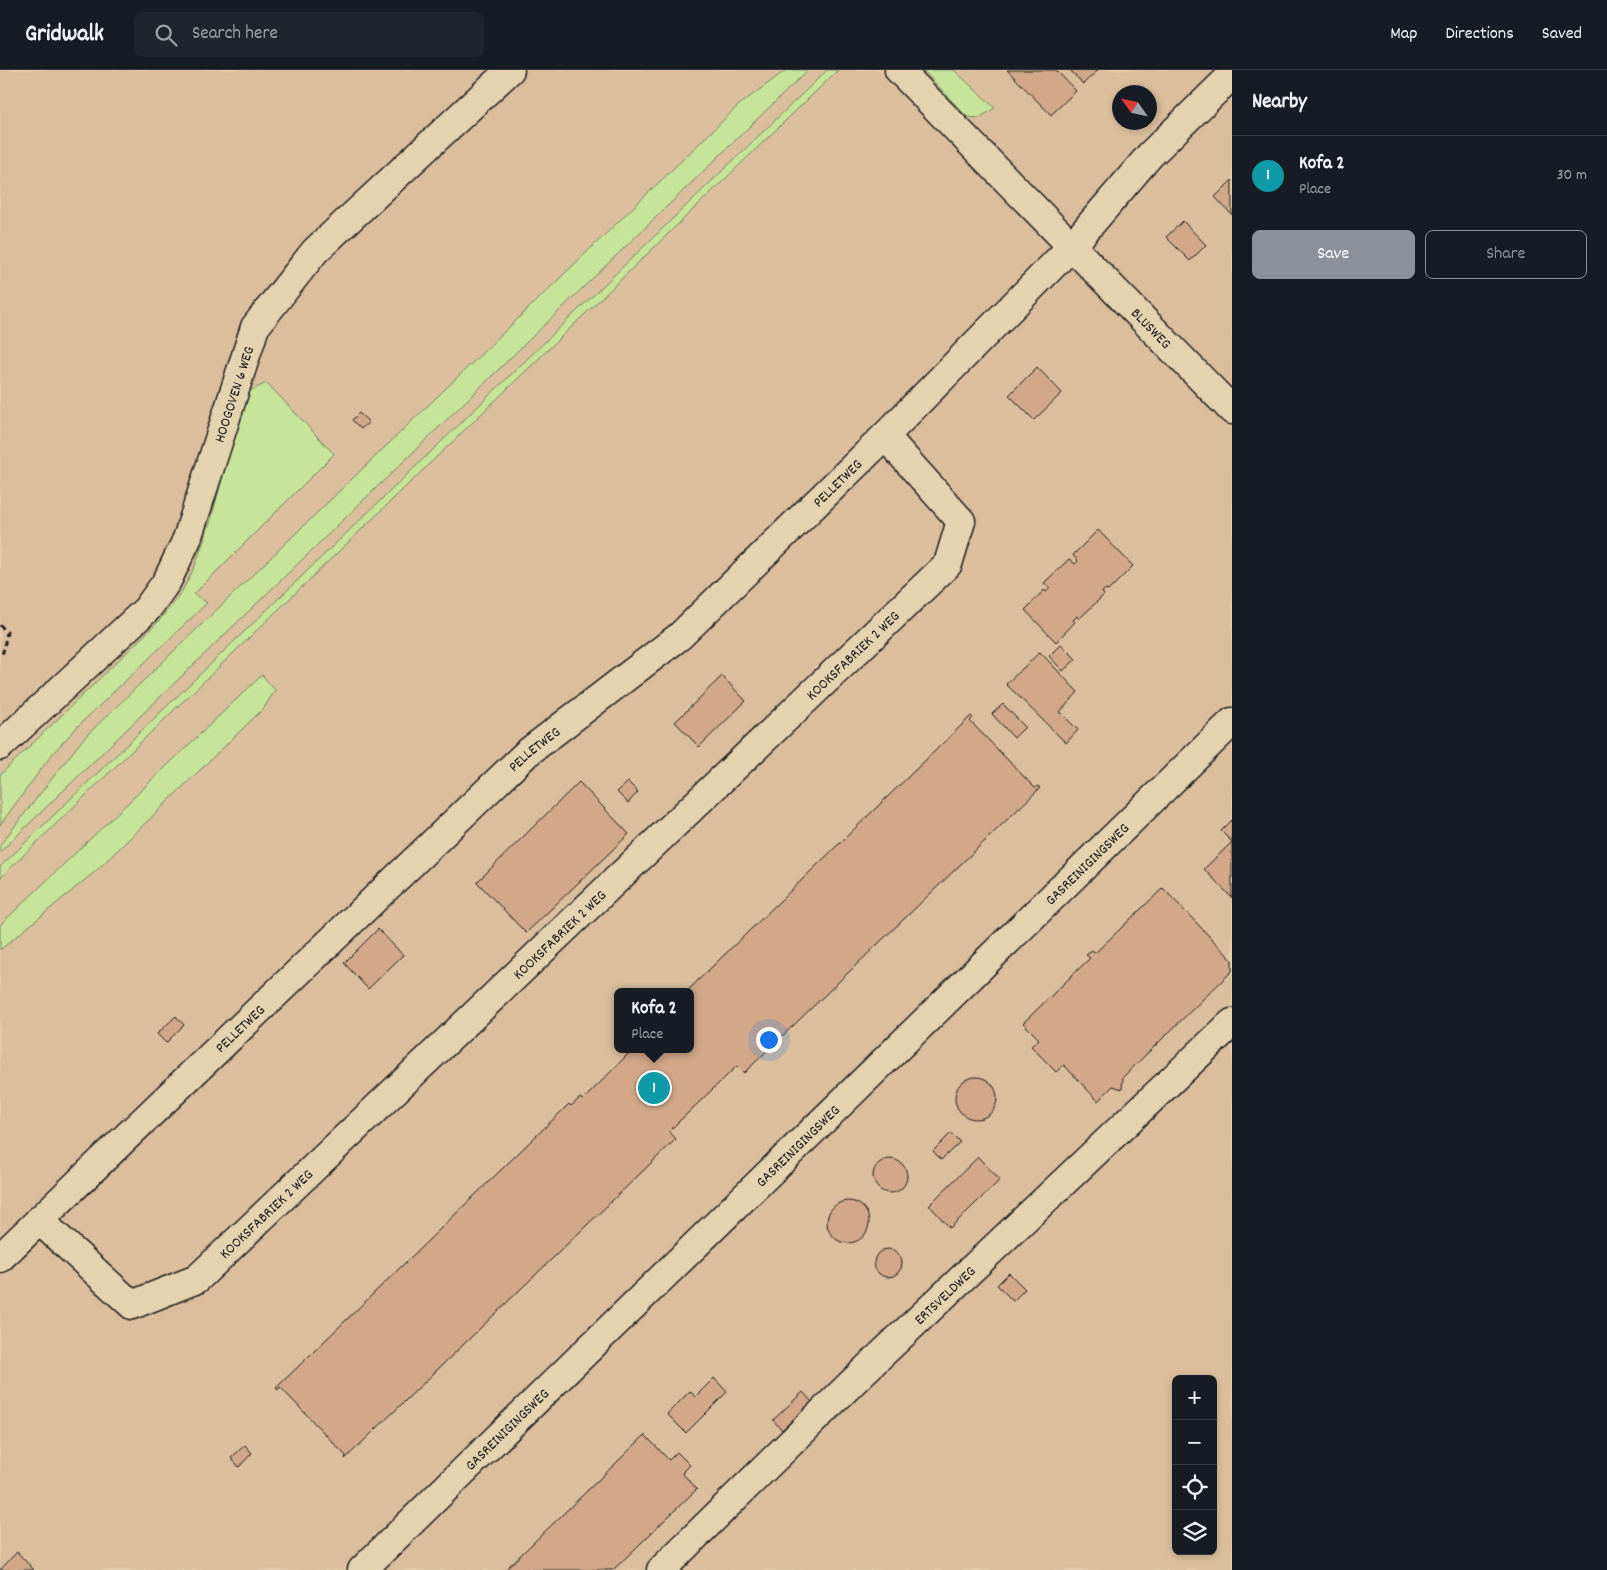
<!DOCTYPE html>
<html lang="en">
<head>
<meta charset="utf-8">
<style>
  body { margin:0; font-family:Dekko,sans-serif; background:#20242c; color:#f1f3f6 }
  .controls { position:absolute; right:15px; bottom:15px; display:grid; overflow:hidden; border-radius:8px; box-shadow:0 2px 8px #0003 }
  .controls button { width:45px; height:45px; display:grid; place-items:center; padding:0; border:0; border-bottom:1px solid #363941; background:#171b24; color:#f1f3f6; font:25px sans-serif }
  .compass { position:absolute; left:1112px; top:15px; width:45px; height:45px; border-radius:50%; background:#171b24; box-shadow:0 2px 8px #0003; rotate:304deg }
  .you { position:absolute; left:768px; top:969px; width:18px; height:18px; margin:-12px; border:4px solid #fff; border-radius:50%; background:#1a73e8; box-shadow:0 0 0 8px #1a73e833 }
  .badge { display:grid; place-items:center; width:32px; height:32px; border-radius:50%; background:#8c9099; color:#fff; font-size:16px; font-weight:700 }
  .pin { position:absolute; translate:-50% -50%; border:2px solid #fff; box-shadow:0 1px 5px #0006 }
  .popup { position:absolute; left:614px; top:918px; width:80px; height:65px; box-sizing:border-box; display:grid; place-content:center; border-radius:8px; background:#171b24; filter:drop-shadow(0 1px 4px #0005); font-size:16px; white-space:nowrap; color:#9ea1a6 }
  .popup b { font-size:19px; color:#f1f3f6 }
  .popup::after { content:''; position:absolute; left:50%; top:100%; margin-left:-10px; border:10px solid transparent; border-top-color:#171b24 }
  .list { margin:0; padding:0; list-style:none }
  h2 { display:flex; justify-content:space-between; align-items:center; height:65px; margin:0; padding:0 20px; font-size:21px }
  h2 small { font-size:16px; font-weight:400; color:#9ea1a6 }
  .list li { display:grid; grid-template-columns:32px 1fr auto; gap:15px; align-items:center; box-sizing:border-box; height:80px; padding:0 20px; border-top:1px solid #363941 }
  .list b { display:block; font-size:19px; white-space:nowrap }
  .list p { margin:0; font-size:16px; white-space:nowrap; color:#9ea1a6 }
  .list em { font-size:16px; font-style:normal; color:#9ea1a6 }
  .actions { display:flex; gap:10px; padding:15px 20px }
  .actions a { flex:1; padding:11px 0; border:1px solid #8c9099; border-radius:8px; text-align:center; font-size:18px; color:#8c9099 }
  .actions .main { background:#8c9099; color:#fff }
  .icon { flex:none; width:28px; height:28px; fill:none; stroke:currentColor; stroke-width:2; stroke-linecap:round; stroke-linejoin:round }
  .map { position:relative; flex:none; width:1232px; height:1500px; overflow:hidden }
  header { display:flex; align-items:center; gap:30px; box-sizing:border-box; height:70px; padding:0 25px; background:#171b24; border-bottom:1px solid #363941 }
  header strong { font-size:24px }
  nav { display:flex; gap:28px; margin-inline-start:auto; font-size:18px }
  .search { width:350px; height:45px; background:#20242c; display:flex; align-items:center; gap:12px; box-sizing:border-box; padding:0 18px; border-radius:8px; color:#9ea1a6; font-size:19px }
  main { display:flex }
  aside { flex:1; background:#171b24 }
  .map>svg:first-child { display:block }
  .built { fill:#dbbf9d; fill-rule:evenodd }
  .green { fill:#c7e49b; stroke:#72805c }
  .building { fill:#d2a889; stroke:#1c1c1c }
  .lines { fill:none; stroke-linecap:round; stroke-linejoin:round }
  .minor-casing { stroke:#1c1c1c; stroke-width:31 }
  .path { stroke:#1c1c1c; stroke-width:3; stroke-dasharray:5 4; stroke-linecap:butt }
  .minor { stroke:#e5d3b0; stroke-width:28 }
  .labels { text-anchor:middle; stroke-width:5; stroke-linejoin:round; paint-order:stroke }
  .street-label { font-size:15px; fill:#1c1c1c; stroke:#e5d3b0 }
</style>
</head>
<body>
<header>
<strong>Gridwalk</strong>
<div class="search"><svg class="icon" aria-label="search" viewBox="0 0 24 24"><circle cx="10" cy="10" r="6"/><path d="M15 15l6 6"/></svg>Search here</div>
<nav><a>Map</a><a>Directions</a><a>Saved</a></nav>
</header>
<main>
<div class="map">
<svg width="1232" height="1500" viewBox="0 0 1232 1500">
  <rect width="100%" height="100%" fill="#e4cdaa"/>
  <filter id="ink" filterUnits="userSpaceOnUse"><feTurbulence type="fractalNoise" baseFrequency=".02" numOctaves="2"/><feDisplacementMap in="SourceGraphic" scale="10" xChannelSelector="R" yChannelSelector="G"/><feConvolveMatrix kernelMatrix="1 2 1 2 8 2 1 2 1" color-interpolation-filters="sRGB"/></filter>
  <g filter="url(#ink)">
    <path class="built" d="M0,0H1232V1500H0ZM1120,22H1150V52H1120ZM618,922H690V979H618ZM1176,1309H1213V1481H1176Z"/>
    <path class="green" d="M786,0H808L0,782V775L83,669L739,35Z
      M827,0H838L0,808V797Z
      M923,0H954L995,38L979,48L967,47Z
      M267,313L334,384L194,524L207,533L78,656L53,683L0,755V705L159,551L182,521L194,498L210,453L245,323Z
      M262,605L275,620L264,638L97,800L0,880V855Z"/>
    <path class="building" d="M1007,0H1056L1076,21L1051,45Z
      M1070,0H1098L1083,14Z
      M1232,110V145L1215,127Z
      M1183,151L1206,175L1190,191L1166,167Z
      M1037,297L1062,323L1034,350L1009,325Z
      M359,343L369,352L361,359L352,350Z
      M1098,460L1133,496L1108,521L1106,519L1102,522L1104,525L1079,549L1077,546L1073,550L1075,552L1056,572L1025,540L1044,520L1046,522L1050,518L1044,513L1069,489L1075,494L1078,491L1073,485Z
      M1061,574L1076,589L1063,601L1049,586Z
      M1040,582L1078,622L1060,642L1078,660L1066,673L1006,614Z
      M722,606L746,631L699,677L675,652Z
      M1003,634L1025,657L1014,668L992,644Z
      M971,646L973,648L970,651L1035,718L1038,716L1040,718L744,1003L737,996L669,1061L676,1069L345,1389L346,1386L280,1317L278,1320L276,1318L569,1034L571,1036L580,1028L583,1030L633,979H690V922H686Z
      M579,712L629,764L526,863L477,812Z
      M628,712L638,722L628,733L617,722Z
      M1232,750V828L1204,799L1232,772L1221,761Z
      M1163,818L1232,890V901L1123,1007L1122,1019L1113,1016L1098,1031L1064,995L1056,1002L1031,976L1039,969L1023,953L1090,888L1086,885L1092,880L1095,883Z
      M378,859L403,885L368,919L344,893Z
      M176,946L184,955L166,973L157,964Z
      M955 1028a21 21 0 1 1 42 0a21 21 0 1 1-42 0Z
      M951,1063L960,1072L941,1090L933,1081Z
      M978,1087L1000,1110L950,1158L929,1135Z
      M873 1106a17 17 0 1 1 34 0a17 17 0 1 1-34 0Z
      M827 1152a21 21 0 1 1 42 0a21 21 0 1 1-42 0Z
      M874 1193a14 14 0 1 1 28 0a14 14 0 1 1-28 0Z
      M1009,1203L1025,1219L1013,1231L997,1215Z
      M714,1308L727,1322L686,1363L667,1344L690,1321L695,1327Z
      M803,1322L812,1332L782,1360L773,1350Z
      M645,1365L669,1390L677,1382L690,1395L682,1403L697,1419L613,1500H505Z
      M245,1375L252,1383L239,1397L231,1388Z
      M17,1482L34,1500H0Z"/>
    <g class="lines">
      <g class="minor-casing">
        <g id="minor">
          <path id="s1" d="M899,0L1232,340"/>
          <path id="s2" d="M0,676L147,539L167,511L187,469L255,257L315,181L510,0"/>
          <path id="s3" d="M39,1150L132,1235L197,1209L948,494L961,451L885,366"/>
          <path id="s4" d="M0,1188L527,683L680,566L885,366L1072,176L1150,85L1232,5"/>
          <path id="s5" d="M362,1500L1232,652"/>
          <path id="s6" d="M661,1500L863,1302L1232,953"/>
        </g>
      </g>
      <path class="path" d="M0,555L7,562L3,582L0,585"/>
      <use href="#minor" class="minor"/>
    </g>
  </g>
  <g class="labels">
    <g class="street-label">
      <text dy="5" stroke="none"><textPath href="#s1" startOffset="361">BLUSWEG</textPath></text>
      <text dy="5" stroke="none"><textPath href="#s2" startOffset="434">HOOGOVEN 6 WEG</textPath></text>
      <text dy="5" stroke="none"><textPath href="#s4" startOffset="1142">PELLETWEG</textPath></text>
      <text dy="5" stroke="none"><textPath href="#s3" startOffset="1101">KOOKSFABRIEK 2 WEG</textPath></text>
      <text dy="5" stroke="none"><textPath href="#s4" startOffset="738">PELLETWEG</textPath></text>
      <text dy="5" stroke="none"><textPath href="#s5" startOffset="1012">GASREINIGINGSWEG</textPath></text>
      <text dy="5" stroke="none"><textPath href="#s3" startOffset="696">KOOKSFABRIEK 2 WEG</textPath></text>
      <text dy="5" stroke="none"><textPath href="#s4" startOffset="332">PELLETWEG</textPath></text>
      <text dy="5" stroke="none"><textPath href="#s5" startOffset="608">GASREINIGINGSWEG</textPath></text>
      <text dy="5" stroke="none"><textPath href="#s3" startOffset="291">KOOKSFABRIEK 2 WEG</textPath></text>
      <text dy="5" stroke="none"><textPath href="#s6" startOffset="395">ERTSVELDWEG</textPath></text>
      <text dy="5" stroke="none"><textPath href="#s5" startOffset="202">GASREINIGINGSWEG</textPath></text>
    </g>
  </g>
</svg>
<div class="controls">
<button>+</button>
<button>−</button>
<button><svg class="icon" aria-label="locate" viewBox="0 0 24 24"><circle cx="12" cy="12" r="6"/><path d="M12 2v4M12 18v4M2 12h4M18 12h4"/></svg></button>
<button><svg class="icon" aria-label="layers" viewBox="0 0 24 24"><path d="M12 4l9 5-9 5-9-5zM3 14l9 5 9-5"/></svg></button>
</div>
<svg class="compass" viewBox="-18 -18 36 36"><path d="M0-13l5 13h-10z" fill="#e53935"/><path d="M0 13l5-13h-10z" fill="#9ea1a6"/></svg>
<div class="you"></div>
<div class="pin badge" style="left:654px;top:1018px;background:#0f9aa8">1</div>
<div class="popup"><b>Kofa 2</b>Place</div>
</div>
<aside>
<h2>Nearby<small></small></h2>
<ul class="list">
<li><span class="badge" style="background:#0f9aa8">1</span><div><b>Kofa 2</b><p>Place</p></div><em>30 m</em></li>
</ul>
<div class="actions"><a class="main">Save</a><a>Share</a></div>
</aside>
</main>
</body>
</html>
